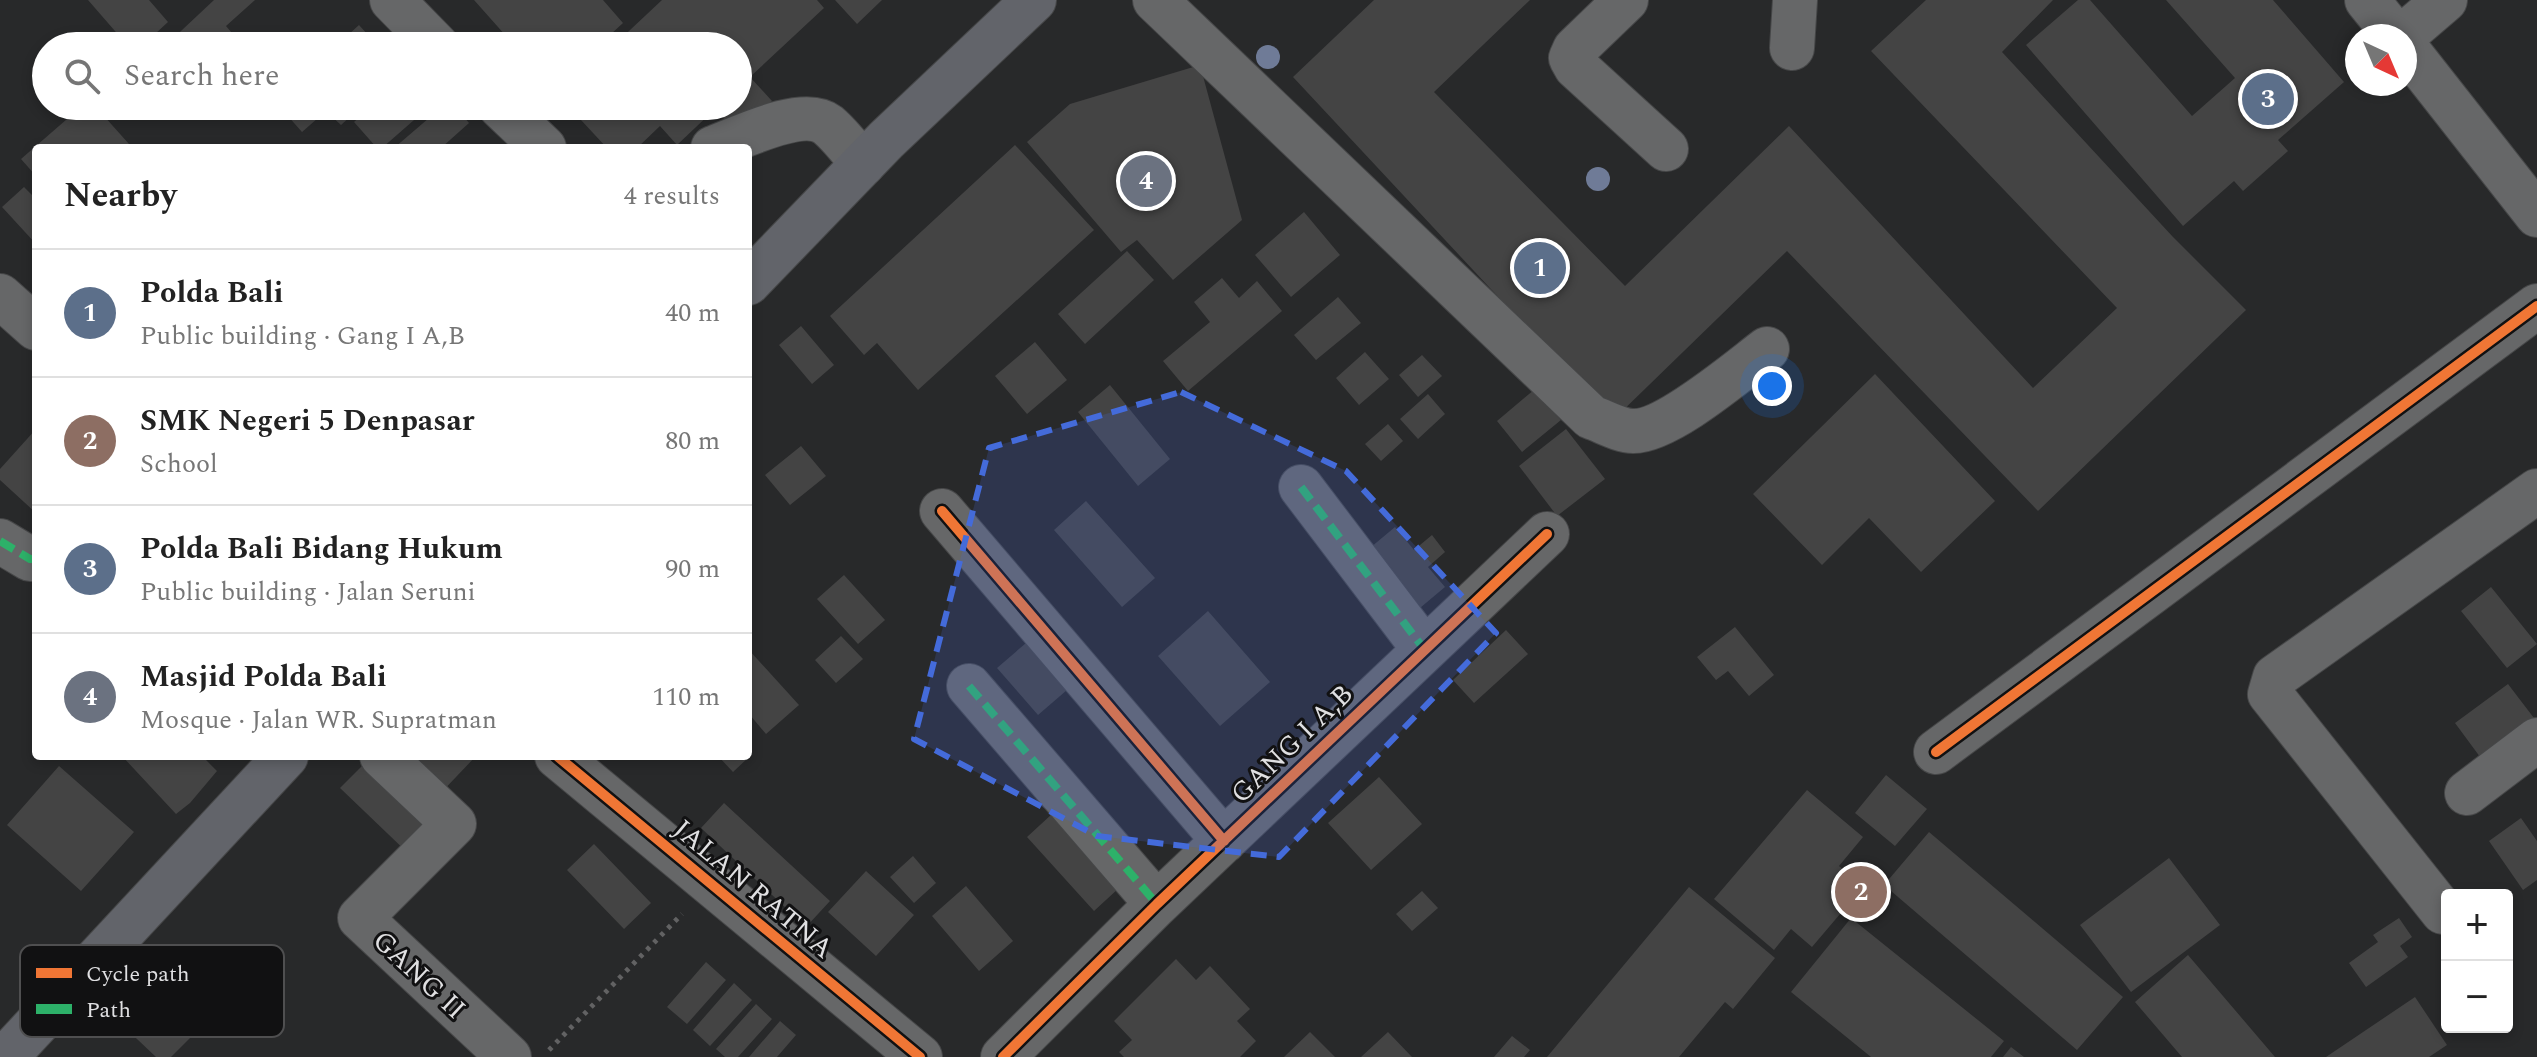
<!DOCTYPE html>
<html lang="en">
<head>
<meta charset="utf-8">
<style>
  body { margin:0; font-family:Spectral,serif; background:#f6f6f6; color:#222 }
  .controls { position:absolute; right:24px; bottom:24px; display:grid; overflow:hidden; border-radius:8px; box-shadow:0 4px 12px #0003 }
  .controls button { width:72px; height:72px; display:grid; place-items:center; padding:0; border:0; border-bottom:2px solid #e0e0e0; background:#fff; color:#222; font:40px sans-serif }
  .compass { position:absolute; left:2345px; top:24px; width:72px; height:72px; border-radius:50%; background:#fff; box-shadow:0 4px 12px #0003; rotate:136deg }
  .you { position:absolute; left:1772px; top:386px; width:28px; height:28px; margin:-20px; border:6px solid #fff; border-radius:50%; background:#1a73e8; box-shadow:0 0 0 12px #1a73e833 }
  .badge { display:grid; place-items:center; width:52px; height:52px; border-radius:50%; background:#0f766e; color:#fff; font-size:26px; font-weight:700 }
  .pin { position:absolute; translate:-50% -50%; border:4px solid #fff; box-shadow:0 2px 8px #0006 }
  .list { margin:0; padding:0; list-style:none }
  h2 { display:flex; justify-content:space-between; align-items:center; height:104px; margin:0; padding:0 32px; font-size:34px }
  h2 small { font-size:26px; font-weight:400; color:#767676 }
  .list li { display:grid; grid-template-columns:52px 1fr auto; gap:24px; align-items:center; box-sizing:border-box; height:128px; padding:0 32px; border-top:2px solid #e0e0e0 }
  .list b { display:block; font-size:30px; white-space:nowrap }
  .list p { margin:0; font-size:26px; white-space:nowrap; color:#767676 }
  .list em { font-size:26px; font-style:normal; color:#767676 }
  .icon { flex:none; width:44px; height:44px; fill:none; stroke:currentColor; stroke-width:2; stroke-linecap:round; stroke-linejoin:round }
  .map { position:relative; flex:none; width:2537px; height:1057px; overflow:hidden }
  .search { position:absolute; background:#fff; box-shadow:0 4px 12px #0003; left:32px; top:32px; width:720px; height:88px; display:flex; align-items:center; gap:20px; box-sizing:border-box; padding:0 28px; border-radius:44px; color:#767676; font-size:30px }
  .panel { position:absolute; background:#fff; box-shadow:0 4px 12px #0003; left:32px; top:144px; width:720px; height:616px; border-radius:8px }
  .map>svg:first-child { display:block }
  .building { fill:#444 }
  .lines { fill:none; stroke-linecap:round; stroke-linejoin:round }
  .minor-casing { stroke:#464748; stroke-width:46 }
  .major-casing { stroke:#464748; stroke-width:46 }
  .path { stroke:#626263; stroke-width:5; stroke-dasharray:4 6; stroke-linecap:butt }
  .minor { stroke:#666768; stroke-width:44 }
  .major { stroke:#62646a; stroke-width:44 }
  .quiet { stroke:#2db169; stroke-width:8; stroke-dasharray:16 8; stroke-linecap:butt }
  .cycleway-casing { stroke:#111112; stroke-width:15 }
  .cycleway { stroke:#f07635; stroke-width:10 }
  .tree { fill:#6f7b97 }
  .marked { fill:#446bda; fill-opacity:0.2; stroke:#446bda; stroke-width:6; stroke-dasharray:16 10; stroke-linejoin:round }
  .labels { text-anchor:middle; stroke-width:6; stroke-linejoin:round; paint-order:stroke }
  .street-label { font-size:28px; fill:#e0e0e2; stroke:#111112 }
  .key { fill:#111112; stroke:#4f4f50; stroke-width:2 }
  .key-label { font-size:22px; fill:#e0e0e2 }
</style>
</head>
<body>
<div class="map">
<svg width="2537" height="1057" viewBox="0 0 2537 1057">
  <rect width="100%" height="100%" fill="#28292a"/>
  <path class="building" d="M88,0H149L168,22L142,46H128Z
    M214,0H255L226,26L243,46H165Z
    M474,0H603L623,23L598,46H515Z
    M662,0H817L824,8L750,77L772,101L737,133L715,109L677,145L660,126L637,148H607L568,106H738V46H613Z
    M835,0H882L857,24Z
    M1374,0H1530L1434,92L1625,286L1789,126L2033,388L2117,308L1871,51L1926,0H2053L2002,52L2173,237L2246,310L2038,511L1787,251L1613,420L1293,77Z
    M2078,0H2090L2192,116L2235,78L2166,0H2273L2344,82L2278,140L2288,151L2243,191L2234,181L2183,226L2026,45Z
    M359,25L378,46H336Z
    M1200,65L1242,220L1173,280L1137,240L1121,252L1027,142L1070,104Z
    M82,106H95L129,144L125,148H36V176L21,159Z
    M279,106H362L341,125L326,111L302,132Z
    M372,106H430L382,148H377L354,122Z
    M443,106H455L469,123L441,148H394Z
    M1015,145L1094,230L918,390L877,343L864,355L830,316Z
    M24,187L36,199V244L2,207Z
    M1304,212L1340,255L1291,297L1255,255Z
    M1127,251L1154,280L1085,344L1058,314Z
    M1222,278L1239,298L1257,281L1282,311L1188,391L1163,361L1210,322L1194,302Z
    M1338,297L1361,323L1316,360L1294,335Z
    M801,326L834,365L812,384L779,345Z
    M1035,342L1067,380L1027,414L995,376Z
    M1365,352L1389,379L1359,405L1336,378Z
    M1422,355L1442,376L1418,397L1399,375Z
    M1875,374L1995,501L1921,572L1869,518L1822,565L1753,494Z
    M1110,385L1170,459L1138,486L1078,412Z
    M1535,389L1561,420L1522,452L1497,421Z
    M1428,394L1445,414L1418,439L1400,419Z
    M1388,424L1403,441L1381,461L1365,444Z
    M36,429V513L0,480V469Z
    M1566,429L1605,479L1557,516L1519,466Z
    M801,446L826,476L790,505L765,475Z
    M1086,501L1155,578L1122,607L1054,530Z
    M1395,527L1414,550L1432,535L1445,552L1428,567L1445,587L1408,618L1358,558Z
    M844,575L885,620L858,644L817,599Z
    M2491,587L2537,644L2507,668L2461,611Z
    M1208,611L1270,682L1220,726L1158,656Z
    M1735,627L1774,675L1749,696L1728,671L1716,680L1697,657Z
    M1506,630L1528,654L1474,703L1453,680Z
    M841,636L863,659L836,683L815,660Z
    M1026,643L1067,690L1038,715L997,668Z
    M748,649L799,705L766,734L750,715L748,717Z
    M2508,684L2537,722L2486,765L2455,723Z
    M122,756H202L217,771L190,803L176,814Z
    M372,756L443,822L411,856L340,788Z
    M394,756H476L437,797Z
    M718,756H750L733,772Z
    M59,766L134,832L81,891L7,825Z
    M1886,775L1927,809L1895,846L1855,813Z
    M1379,777L1422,824L1371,870L1328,823Z
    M1807,790L1863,837L1839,866L1863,887L1812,947L1791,929L1774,950L1714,899Z
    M724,803L830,901L806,927L701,828Z
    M1052,814L1119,888L1094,911L1027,837Z
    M2521,818L2537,841V880L2523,890L2489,841Z
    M1929,832L2123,997L2077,1050L1884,885Z
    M594,844L651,903L624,929L567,870Z
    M913,856L936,883L914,903L890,877Z
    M2169,858L2220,925L2131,992L2080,925Z
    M866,871L914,915L876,956L828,912Z
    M966,886L1013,941L979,971L932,916Z
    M1689,887L1775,958L1733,1009L1725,1002L1679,1057H1547Z
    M1422,891L1438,908L1412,931L1396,914Z
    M1851,918L2004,1041L1991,1057H1871L1791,992Z
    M2399,918L2412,937L2400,946L2408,957L2366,987L2349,963L2378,942L2373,935Z
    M2188,955L2275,1057H2182L2135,1002Z
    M1176,959L1196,980L1210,966L1250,1009L1237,1021L1256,1041L1240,1057H1124L1119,1052L1132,1040L1114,1021Z
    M706,962L726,980L687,1024L667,1007Z
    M734,983L752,1000L710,1046L693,1030Z
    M148,989L194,1034L171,1057H156L118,1021Z
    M2415,997L2447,1045L2429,1057H2326Z
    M756,1004L772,1019L738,1057H725L716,1049Z
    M780,1021L796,1035L777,1057H749Z
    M1310,1032L1335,1057H1284Z
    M1388,1032L1412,1057H1361Z
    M1512,1036L1530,1050L1524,1057H1494Z
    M2011,1047L2024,1057H2003Z"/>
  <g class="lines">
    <g class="minor-casing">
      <path id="minor" d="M392,0L437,46
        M1155,0L1591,417C1603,421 1620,431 1633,431C1667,432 1739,370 1767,349
        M1626,0L1575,49L1571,58L1576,67L1666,149
        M2367,0L2396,36
        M2403,36L2445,0
        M2405,47L2537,215
        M1792,48L1795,0
        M500,106L544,148
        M713,148C739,138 804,106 828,125C841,136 852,151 863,164
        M0,296L36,328
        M1301,487L1424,649
        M942,511L1224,841
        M0,541L30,559H36
        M969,686L1157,904
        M1936,752L2537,306
        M382,756L454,824L360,918L509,1057
        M557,756L920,1057
        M2467,793L2537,740
        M2443,912L2270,694L2275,677L2537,491
        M1003,1057L1157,904L1547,534"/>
    </g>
    <g class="major-casing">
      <path id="major" d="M748,283L886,140L1034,0
        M6,1057L286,756"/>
    </g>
    <path class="path" d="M549,1050L682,914"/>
    <use href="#minor" class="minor"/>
    <use href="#major" class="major"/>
    <path class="quiet" d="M1301,487L1424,649
      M0,541L30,559H36
      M969,686L1157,904"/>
    <g class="cycleway-casing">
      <path id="cycleway" d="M942,511L1224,841
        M1936,752L2537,306
        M557,756L920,1057
        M1003,1057L1157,904L1547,534"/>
    </g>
    <use href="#cycleway" class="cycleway"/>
  </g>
  <g class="tree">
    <circle cx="1268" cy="57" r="12"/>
    <circle cx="1598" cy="179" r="12"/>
  </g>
  <path class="marked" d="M1181,392L1346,471L1496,633L1279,857L1097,836L914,739L989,448Z"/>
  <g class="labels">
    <g class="street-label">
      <text transform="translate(1291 743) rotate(-44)" y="10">GANG I A,B</text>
      <text transform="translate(754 888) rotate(40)" y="10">JALAN RATNA</text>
      <text transform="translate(420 974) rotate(43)" y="10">GANG II</text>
    </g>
  </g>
  <rect x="20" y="945" width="264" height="92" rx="12" class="key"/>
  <rect x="36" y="968" width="36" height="10" fill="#f07635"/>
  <rect x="36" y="1004" width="36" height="10" fill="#2db169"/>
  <g class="key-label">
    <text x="86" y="981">Cycle path</text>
    <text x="86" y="1017">Path</text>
  </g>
</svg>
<div class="controls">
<button>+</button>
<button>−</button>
</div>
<svg class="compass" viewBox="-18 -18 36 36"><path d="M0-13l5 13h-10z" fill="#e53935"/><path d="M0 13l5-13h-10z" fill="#767676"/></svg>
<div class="you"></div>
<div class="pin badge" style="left:1540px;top:268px;background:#5c6f8a">1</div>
<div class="pin badge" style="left:1861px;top:892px;background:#8d6e63">2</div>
<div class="pin badge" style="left:2268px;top:99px;background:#5c6f8a">3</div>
<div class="pin badge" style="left:1146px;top:181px;background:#6b7280">4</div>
<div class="search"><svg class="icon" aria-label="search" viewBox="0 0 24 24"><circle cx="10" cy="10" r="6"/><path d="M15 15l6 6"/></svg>Search here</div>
<section class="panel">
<h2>Nearby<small>4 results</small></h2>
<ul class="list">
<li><span class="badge" style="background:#5c6f8a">1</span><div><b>Polda Bali</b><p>Public building · Gang I A,B</p></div><em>40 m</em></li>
<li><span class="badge" style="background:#8d6e63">2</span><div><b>SMK Negeri 5 Denpasar</b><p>School</p></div><em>80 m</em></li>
<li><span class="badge" style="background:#5c6f8a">3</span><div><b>Polda Bali Bidang Hukum</b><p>Public building · Jalan Seruni</p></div><em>90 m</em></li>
<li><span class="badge" style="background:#6b7280">4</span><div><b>Masjid Polda Bali</b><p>Mosque · Jalan WR. Supratman</p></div><em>110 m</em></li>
</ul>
</section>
</div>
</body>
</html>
